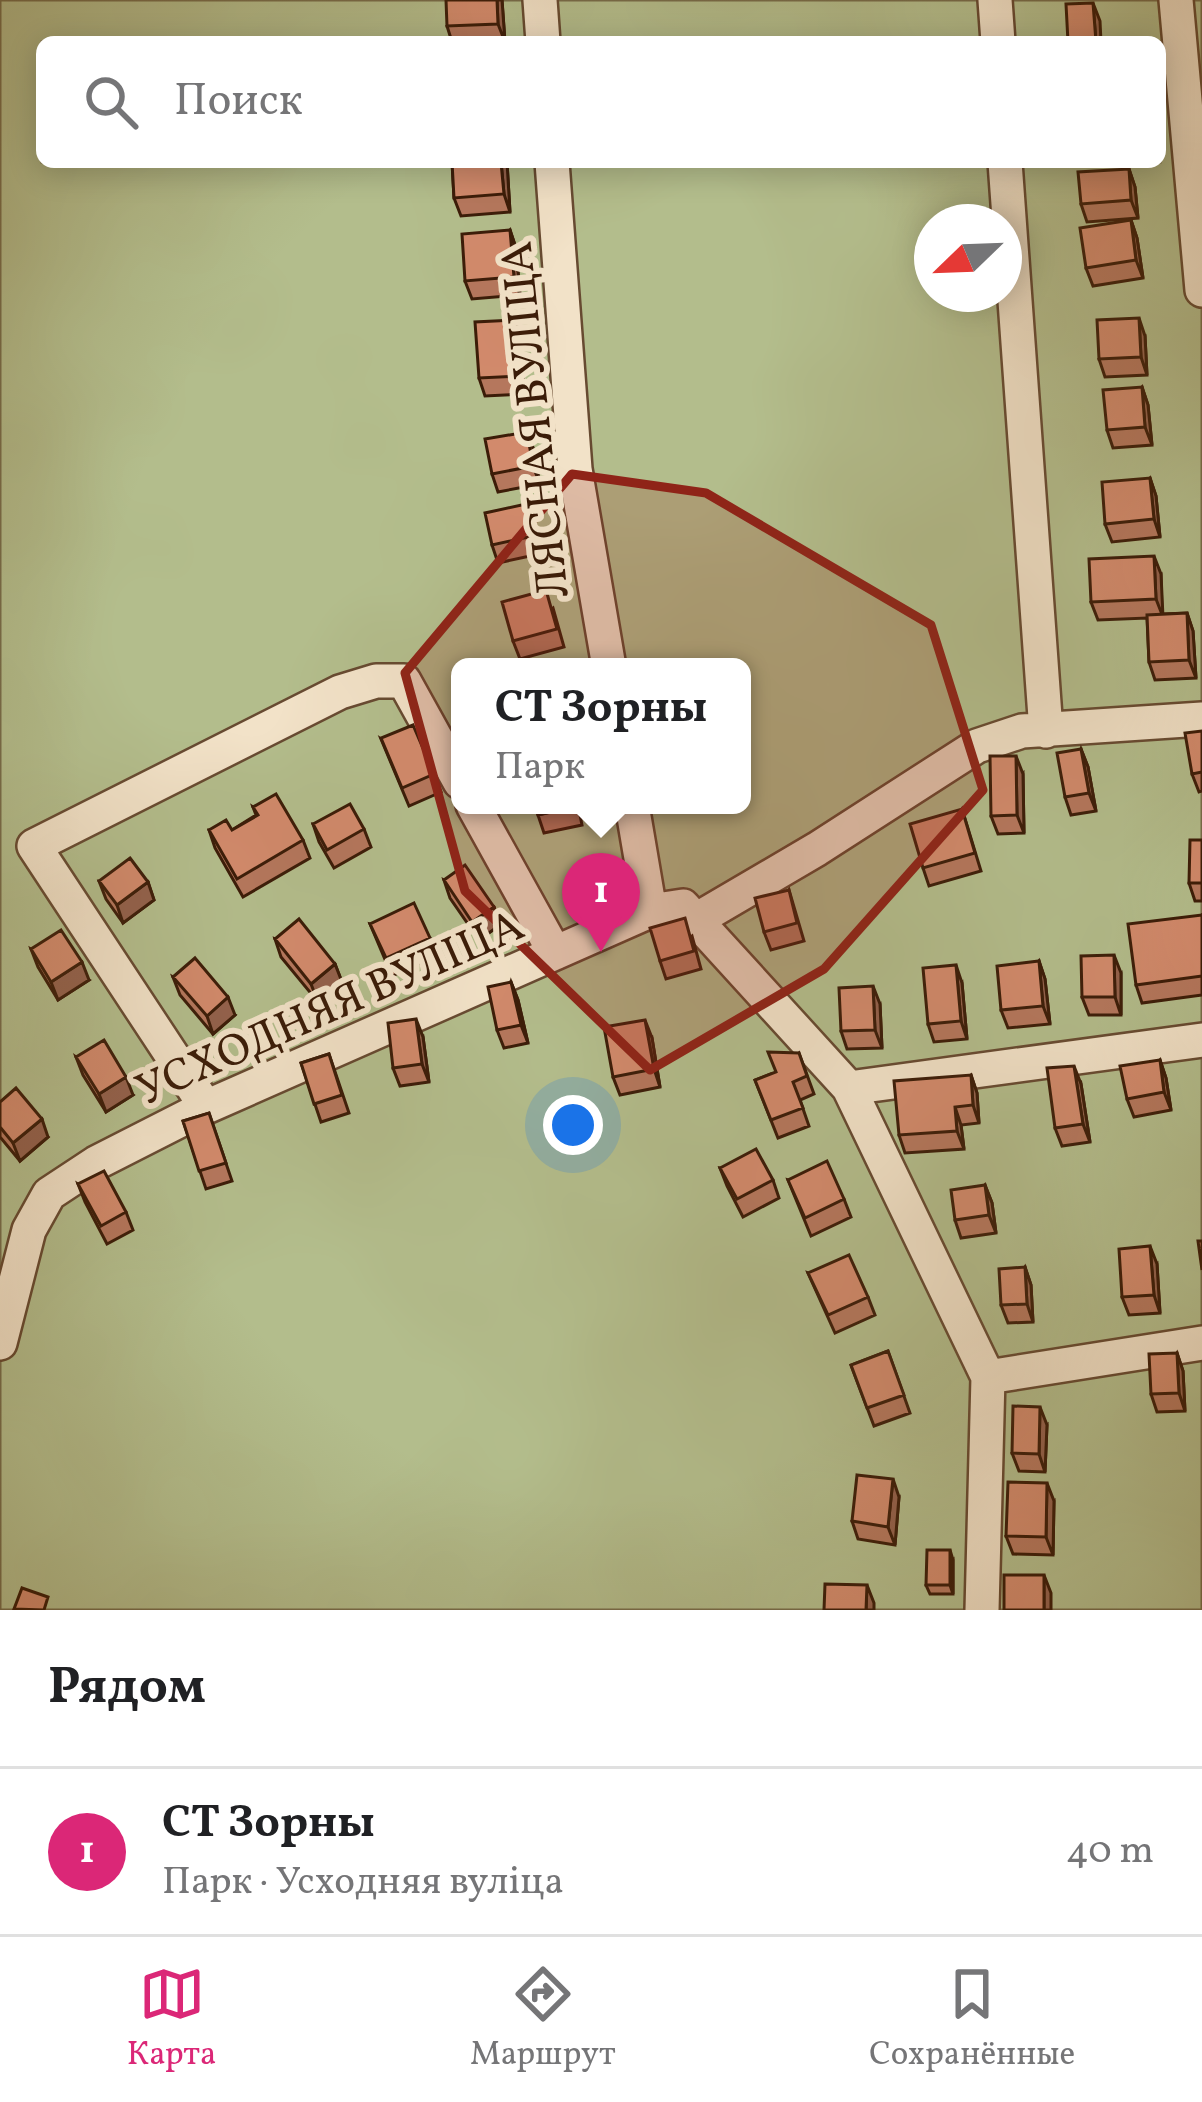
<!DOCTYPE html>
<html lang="ru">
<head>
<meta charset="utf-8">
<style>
  body { margin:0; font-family:Vollkorn,serif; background:#f2f2f2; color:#202124 }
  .compass { position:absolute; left:914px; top:204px; width:108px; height:108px; border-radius:50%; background:#fff; box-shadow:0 6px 30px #0003; rotate:247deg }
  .you { position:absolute; left:573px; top:1125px; width:42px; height:42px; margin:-30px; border:9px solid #fff; border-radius:50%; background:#1a73e8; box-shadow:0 0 0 18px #1a73e833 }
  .badge { display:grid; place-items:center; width:78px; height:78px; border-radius:50%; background:#db2777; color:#fff; font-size:39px; font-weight:700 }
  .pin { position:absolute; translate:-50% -99px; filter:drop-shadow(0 3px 6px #0008) }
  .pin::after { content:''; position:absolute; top:63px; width:42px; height:36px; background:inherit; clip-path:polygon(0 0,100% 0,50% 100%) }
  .popup { position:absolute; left:451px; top:658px; width:300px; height:156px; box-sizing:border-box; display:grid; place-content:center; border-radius:18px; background:#fff; filter:drop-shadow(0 3px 9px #0005); font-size:39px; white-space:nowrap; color:#757577 }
  .popup b { font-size:45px; color:#202124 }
  .popup::after { content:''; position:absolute; left:50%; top:100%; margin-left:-24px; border:24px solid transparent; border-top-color:#fff }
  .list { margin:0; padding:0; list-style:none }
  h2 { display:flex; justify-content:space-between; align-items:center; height:156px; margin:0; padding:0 48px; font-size:51px }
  h2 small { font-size:39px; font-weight:400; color:#757577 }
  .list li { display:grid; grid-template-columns:78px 1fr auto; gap:36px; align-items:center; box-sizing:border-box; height:168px; padding:0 48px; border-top:3px solid #e0e0e0 }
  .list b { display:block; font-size:45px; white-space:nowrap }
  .list p { margin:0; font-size:39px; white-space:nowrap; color:#757577 }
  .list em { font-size:39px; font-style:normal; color:#757577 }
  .icon { flex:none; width:66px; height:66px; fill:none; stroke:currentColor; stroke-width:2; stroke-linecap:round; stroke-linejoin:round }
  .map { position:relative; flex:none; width:1202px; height:1610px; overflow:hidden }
  .search { position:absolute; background:#fff; box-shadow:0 6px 30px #0003; left:36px; right:36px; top:36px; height:132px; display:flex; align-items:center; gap:30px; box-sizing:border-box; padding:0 42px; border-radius:18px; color:#757577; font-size:45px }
  .sheet { height:324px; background:#fff }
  nav { display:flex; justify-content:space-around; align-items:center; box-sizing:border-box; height:168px; border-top:3px solid #e0e0e0; background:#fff; font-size:33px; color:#757577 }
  nav a { display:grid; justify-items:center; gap:6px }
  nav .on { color:#db2777 }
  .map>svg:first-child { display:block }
  .green { fill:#b3bd8c; stroke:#776c4a; stroke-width:3; fill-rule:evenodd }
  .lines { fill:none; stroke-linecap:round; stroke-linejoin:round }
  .minor-casing { stroke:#674a31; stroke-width:38 }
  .minor { stroke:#f2e2c8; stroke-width:33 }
  .wall { fill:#b5775d; stroke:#3b1c08; stroke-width:3 }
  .shaded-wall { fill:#93614c; stroke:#3b1c08; stroke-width:3 }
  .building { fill:#d28a6c; stroke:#3b1c08; stroke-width:3 }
  .marked { fill:#8f2418; fill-opacity:0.2; stroke:#8f2418; stroke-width:9; stroke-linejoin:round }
  .labels { text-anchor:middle; stroke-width:12; stroke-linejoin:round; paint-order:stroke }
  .street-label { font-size:45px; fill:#3b1c08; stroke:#f2e2c8 }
</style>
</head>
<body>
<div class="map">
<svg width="1202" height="1610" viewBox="0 0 1202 1610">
  <rect width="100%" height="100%" fill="#ebd2ab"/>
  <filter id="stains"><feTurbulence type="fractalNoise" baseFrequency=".00167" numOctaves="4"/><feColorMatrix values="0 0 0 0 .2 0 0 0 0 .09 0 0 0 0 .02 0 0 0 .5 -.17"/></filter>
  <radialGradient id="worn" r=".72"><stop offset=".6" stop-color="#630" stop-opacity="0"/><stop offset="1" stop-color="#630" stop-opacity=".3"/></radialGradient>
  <path class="green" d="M0,0H1202V1610H0ZM42,42H1160V162H42ZM932,222H1004V294H932ZM460,667H742V805H460Z"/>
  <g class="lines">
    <g class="minor-casing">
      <path id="minor" d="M540,0L543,42
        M995,0L998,42
        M1176,0L1202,290
        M552,162L575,469L609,667
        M1005,162L1046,731
        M473,805L555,953
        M632,805L650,911
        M696,920L817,849L977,746L1022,731L1202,719
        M849,1088L1202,1040
        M206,1107L34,846L340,692L376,681H404L460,782
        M0,1343L29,1230L49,1194L96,1163L206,1107L650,911L683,906L849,1088L988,1377L982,1610
        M988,1377L1202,1343"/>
    </g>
    <use href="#minor" class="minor"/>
  </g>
  <path class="wall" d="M502,0L505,42H452L447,26Z
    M452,162H507L510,212L461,216L454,198Z
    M1129,169L1135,187L1138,218L1087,222L1081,204Z
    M1131,220L1137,238L1143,278L1093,286L1086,268Z
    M510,230L516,248L520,295L472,299L465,281Z
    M515,320L521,338L524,394L485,396L479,378Z
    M1145,336L1147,375L1105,377L1099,359Z
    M1142,387L1148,405L1152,445L1113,448L1107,430Z
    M534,450L540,484L498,492L492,474Z
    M1150,478L1156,496L1160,537L1112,542L1105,524Z
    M532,522L539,554L498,563L492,545Z
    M1161,574L1162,614L1187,613L1193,631L1196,678L1155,680L1149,662L1147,618L1098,620L1091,602Z
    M553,608L564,647L520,659L513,641Z
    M1202,731V791L1199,792L1192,774Z
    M381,739L434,774L441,792L409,806Z
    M1081,749L1088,767L1096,811L1071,815L1065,797Z
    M1023,774L1024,833L998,834L991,816Z
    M578,805L582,825L544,833L538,815Z
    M253,807L303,840L310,858L243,897L215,848L209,830H232L256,815Z
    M962,809L981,871L929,886L923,868Z
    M313,824L364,829L371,847L334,868L319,842Z
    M1202,840V901H1195L1189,883Z
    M444,880L494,907L500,925L479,940L450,898Z
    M99,881L148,882L154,900L123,923L106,899Z
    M789,890L804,941L771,950L764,932Z
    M1202,915V995L1142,1003L1136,985Z
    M370,924L430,938L436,956L392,976Z
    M692,936L701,969L666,979L660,961Z
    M275,939L335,964L342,982L318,1002L281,957Z
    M31,949L89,980L58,1000L38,967Z
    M1039,961L1045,979L1050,1024L1008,1028L1001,1010Z
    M1121,973V1015H1089L1082,997Z
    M173,977L235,1015L213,1034L180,995Z
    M511,982L518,1000L528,1043L504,1048L497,1030Z
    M962,983L967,1039L934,1042L928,1024Z
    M880,1004L882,1048L847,1049L841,1031Z
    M423,1037L429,1082L400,1086L393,1068Z
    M652,1038L660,1087L620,1095L613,1077Z
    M799,1053L814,1094L800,1100L809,1126L778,1138L755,1080L776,1072Z
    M329,1054L349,1113L321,1122L301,1063Z
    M76,1057L133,1095L106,1112L83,1075Z
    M1160,1060L1166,1078L1171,1110L1134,1117L1127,1099Z
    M971,1075L977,1093L979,1123L961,1125L964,1149L905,1153L899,1135Z
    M1081,1084L1090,1142L1062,1146L1055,1128Z
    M0,1102L48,1137L20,1161L0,1137Z
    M209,1113L232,1181L206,1189L183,1121Z
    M720,1168L773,1180L779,1198L743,1217L727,1186Z
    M788,1180L844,1199L851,1217L811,1236Z
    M78,1184L126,1212L133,1230L107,1244L85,1202Z
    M985,1185L992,1203L996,1233L961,1238L955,1220Z
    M1157,1264L1160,1313L1129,1315L1122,1297Z
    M1025,1267L1031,1285L1033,1322L1008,1323L1001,1305Z
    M808,1273L868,1297L875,1315L835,1333Z
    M888,1351L910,1413L874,1426L851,1365Z
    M1177,1353L1183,1371L1185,1411L1157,1412L1151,1394Z
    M1047,1425L1045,1472L1019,1471L1012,1453Z
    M899,1497L895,1545L858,1539L852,1521Z
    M1054,1501L1053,1555L1013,1554L1006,1536Z
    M953,1560V1594H930L926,1585Z"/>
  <path class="shaded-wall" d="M497,0H502L505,42L498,24Z
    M1093,3L1100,21L1101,42H1096Z
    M501,162H507L510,212L504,194Z
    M1129,169L1135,187L1138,218L1131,200Z
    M1131,220L1137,238L1143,278L1136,260Z
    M510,230L516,248L520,295L514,277Z
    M1139,318L1145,336L1147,375L1141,357Z
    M515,320L521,338L524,394L518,376Z
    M1142,387L1148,405L1152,445L1145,427Z
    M527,432L534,450L540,484L533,466Z
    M1150,478L1156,496L1160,537L1154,519Z
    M526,504L532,522L539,554L533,536Z
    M1154,556L1161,574L1163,617L1156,599Z
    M1187,613L1193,631L1196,678L1189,660Z
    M1081,749L1088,767L1096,811L1089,793Z
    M1016,756L1023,774L1024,833L1017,815Z
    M148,882L154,900L123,923L117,905Z
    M494,907L500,925L479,940L472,922Z
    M1114,955L1121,973V1015L1115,997Z
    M1039,961L1045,979L1050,1024L1043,1006Z
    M82,962L89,980L58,1000L51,982Z
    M335,964L342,982L318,1002L311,984Z
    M956,965L962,983L967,1039L961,1021Z
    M511,982L518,1000L528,1043L521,1025Z
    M873,986L880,1004L882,1048L875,1030Z
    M228,997L235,1015L213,1034L207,1016Z
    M416,1019L423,1037L429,1082L422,1064Z
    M645,1020L652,1038L660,1087L654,1069Z
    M1160,1060L1166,1078L1171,1110L1164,1092Z
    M1074,1066L1081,1084L1090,1142L1083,1124Z
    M971,1075L977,1093L979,1123L973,1105Z
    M126,1077L133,1095L106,1112L99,1094Z
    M955,1107L961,1125L964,1149L957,1131Z
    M42,1119L48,1137L20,1161L13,1143Z
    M985,1185L992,1203L996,1233L989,1215Z
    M1150,1246L1157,1264L1160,1313L1154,1295Z
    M1025,1267L1031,1285L1033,1322L1027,1304Z
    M1177,1353L1183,1371L1185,1411L1179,1393Z
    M1040,1407L1047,1425L1045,1472L1039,1454Z
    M893,1479L899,1497L895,1545L888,1527Z
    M1047,1483L1054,1501L1053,1555L1046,1537Z
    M950,1550L953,1560V1594L950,1585Z
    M1044,1575L1051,1593V1610H1044Z
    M867,1585L874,1603V1610H866Z"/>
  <path class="building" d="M446,0H497L498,24L447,26Z
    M1093,3L1096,42H1068L1066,4Z
    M452,162H501L504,194L454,198Z
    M1129,169L1131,200L1081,204L1078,172Z
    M1131,220L1136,260L1086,268L1080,228Z
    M510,230L514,277L465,281L462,234Z
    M1139,318L1141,357L1099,359L1097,320Z
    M515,320L518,376L479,378L475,322Z
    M1142,387L1145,427L1107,430L1103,390Z
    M527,432L533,466L492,474L485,439Z
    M1150,478L1154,519L1105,524L1102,482Z
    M526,504L533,536L492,545L485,513Z
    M1154,556L1156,599L1091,602L1089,559Z
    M546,590L557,629L513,641L502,602Z
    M1187,613L1189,660L1149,662L1147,615Z
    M413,725L434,774L402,788L381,738Z
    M1202,731V772L1192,774L1185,733Z
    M1081,749L1089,793L1065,797L1057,753Z
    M990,756H1016L1017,815L991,816Z
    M276,794L303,840L237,879L209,830L226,820L232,830L258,815L253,807Z
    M350,804L364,829L327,850L313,824Z
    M535,805H575V807L538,815Z
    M962,809L975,853L923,868L910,824Z
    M1190,840H1202V883H1189Z
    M130,858L148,882L117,905L99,881Z
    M465,865L494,907L472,922L444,880Z
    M789,890L797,923L764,932L755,898Z
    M414,903L430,938L386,958L370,924Z
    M1202,915V976L1136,985L1128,924Z
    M685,918L694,951L660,961L650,928Z
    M299,919L335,964L311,984L275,939Z
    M61,930L82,962L51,982L31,949Z
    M1114,955L1115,997H1082L1081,956Z
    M195,958L228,997L207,1016L173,977Z
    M1039,961L1043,1006L1001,1010L997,966Z
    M956,965L961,1021L928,1024L923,968Z
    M511,982L521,1025L497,1030L488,987Z
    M873,986L875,1030L841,1031L839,988Z
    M416,1019L422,1064L393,1068L388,1023Z
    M645,1020L654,1069L613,1077L604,1027Z
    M104,1040L126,1077L99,1094L76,1057Z
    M768,1052L799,1053L807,1076L793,1082L803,1108L771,1120L755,1080L776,1072Z
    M329,1054L342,1095L314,1104L301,1063Z
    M1160,1060L1164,1092L1127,1099L1120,1066Z
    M1074,1066L1083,1124L1055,1128L1047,1068Z
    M971,1075L973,1105L955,1107L957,1131L899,1135L894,1081Z
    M16,1088L42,1119L13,1143L0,1127V1102Z
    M209,1113L226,1163L199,1171L183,1121Z
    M756,1149L773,1180L737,1199L720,1168Z
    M827,1161L844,1199L805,1218L788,1180Z
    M104,1171L126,1212L101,1226L78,1184Z
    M985,1185L989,1215L955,1220L951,1190Z
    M1198,1241H1202V1270Z
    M1150,1246L1154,1295L1122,1297L1119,1249Z
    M849,1255L868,1297L828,1315L808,1273Z
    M1025,1267L1027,1304L1001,1305L999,1269Z
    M888,1351L904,1395L867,1408L851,1365Z
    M1177,1353L1179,1393L1151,1394L1149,1354Z
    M1013,1406L1040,1407L1039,1454L1012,1453Z
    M857,1475L893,1479L888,1527L852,1521Z
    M1008,1482L1047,1483L1046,1537L1006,1536Z
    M927,1550H950V1585H926Z
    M1004,1575H1044V1610H1004Z
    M825,1584L867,1585L866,1610H824Z
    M22,1588L48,1597L44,1610L14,1609Z"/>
  <path class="marked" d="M572,474L706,493L931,625L983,790L824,969L650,1070L465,891L405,673Z"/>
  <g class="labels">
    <g class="street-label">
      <text transform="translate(533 420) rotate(-96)" y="16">ЛЯСНАЯ ВУЛІЦА</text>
      <text transform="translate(329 1006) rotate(-24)" y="16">УСХОДНЯЯ ВУЛІЦА</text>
    </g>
  </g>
  <rect width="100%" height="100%" filter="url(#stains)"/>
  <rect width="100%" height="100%" fill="url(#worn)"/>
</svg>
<svg class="compass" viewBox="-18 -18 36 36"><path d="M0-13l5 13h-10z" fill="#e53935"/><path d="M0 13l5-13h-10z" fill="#757577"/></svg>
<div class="you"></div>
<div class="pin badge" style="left:601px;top:952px">1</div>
<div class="popup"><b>СТ Зорны</b>Парк</div>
<div class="search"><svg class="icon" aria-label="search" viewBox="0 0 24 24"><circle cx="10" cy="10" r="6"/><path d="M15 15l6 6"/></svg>Поиск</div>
</div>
<section class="sheet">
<h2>Рядом<small></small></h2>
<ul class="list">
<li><span class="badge">1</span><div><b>СТ Зорны</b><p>Парк · Усходняя вуліца</p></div><em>40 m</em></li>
</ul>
</section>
<nav>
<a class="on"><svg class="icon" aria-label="map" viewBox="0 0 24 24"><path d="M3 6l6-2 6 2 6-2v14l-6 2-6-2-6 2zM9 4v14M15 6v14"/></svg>Карта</a>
<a><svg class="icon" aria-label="directions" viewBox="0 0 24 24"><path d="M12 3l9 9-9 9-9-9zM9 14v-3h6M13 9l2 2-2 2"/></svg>Маршрут</a>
<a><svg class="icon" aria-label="saved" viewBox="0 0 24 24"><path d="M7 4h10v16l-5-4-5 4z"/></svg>Сохранённые</a>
</nav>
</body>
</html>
